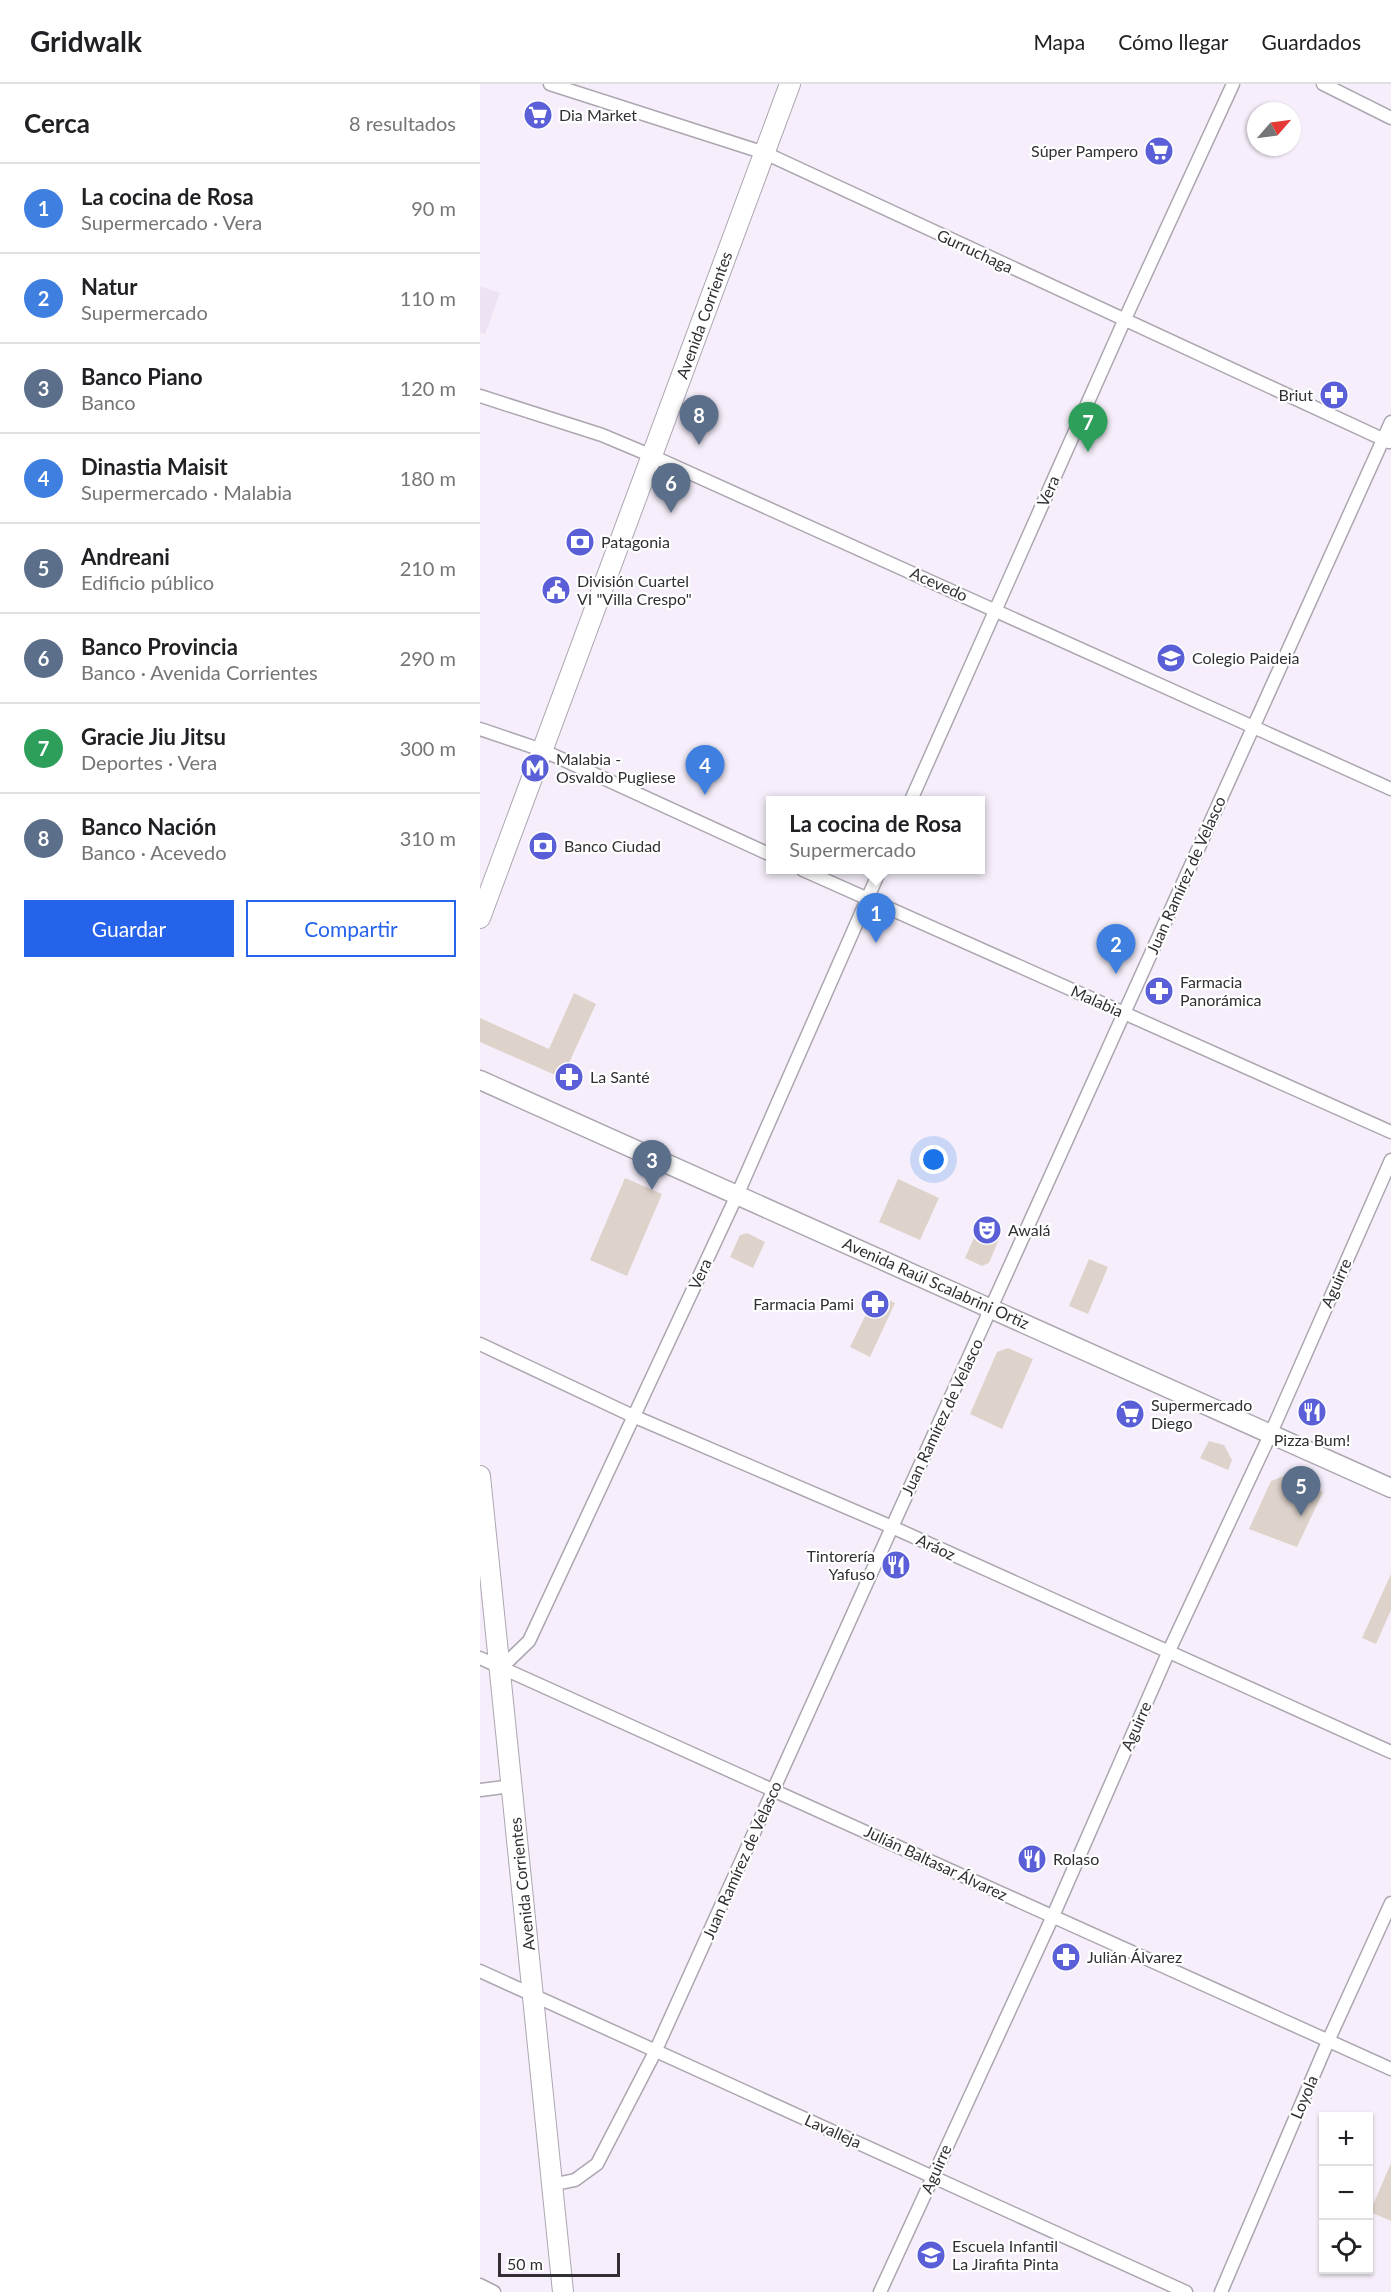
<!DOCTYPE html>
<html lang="es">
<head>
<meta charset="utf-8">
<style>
  body { margin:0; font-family:Lato,sans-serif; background:#f2f2f2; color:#202124 }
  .controls { position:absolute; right:18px; bottom:18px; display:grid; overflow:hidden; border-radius:0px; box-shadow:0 2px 4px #0004 }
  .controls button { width:54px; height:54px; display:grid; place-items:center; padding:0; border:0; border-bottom:2px solid #e0e0e0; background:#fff; color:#202124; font:30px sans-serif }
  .compass { position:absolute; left:767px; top:18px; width:54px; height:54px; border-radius:50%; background:#fff; box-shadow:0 2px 4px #0004; rotate:62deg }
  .scale { position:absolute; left:18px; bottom:15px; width:122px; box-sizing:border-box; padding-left:6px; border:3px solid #322f34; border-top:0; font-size:16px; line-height:21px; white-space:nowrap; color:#322f34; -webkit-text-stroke:4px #fff; paint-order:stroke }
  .you { position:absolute; left:454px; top:1076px; width:21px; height:21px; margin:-15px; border:4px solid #fff; border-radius:50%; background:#1a73e8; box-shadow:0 0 0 9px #1a73e833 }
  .badge { display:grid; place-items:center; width:39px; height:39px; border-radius:50%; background:#2563eb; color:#fff; font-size:20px; font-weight:700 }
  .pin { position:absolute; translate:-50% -50px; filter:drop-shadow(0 2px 3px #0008) }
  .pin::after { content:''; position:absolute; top:32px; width:21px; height:18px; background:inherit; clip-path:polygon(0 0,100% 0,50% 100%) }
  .popup { position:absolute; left:286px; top:712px; width:219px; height:78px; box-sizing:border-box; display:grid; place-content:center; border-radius:0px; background:#fff; filter:drop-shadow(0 2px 4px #0005); font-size:20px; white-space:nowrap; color:#757577 }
  .popup b { font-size:22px; color:#202124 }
  .popup::after { content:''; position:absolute; left:50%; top:100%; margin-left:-12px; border:12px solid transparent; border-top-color:#fff }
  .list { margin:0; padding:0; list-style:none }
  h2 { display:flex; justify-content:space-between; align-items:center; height:78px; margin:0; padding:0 24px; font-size:26px }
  h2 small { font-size:20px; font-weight:400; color:#757577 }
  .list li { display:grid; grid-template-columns:39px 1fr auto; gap:18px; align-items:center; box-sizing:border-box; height:90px; padding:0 24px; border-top:2px solid #e0e0e0 }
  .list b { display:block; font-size:22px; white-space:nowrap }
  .list p { margin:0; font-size:20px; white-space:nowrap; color:#757577 }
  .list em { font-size:20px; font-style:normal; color:#757577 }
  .actions { display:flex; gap:12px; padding:18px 24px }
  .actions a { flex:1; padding:14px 0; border:2px solid #2563eb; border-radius:0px; text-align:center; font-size:21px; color:#2563eb }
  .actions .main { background:#2563eb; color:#fff }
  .icon { flex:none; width:33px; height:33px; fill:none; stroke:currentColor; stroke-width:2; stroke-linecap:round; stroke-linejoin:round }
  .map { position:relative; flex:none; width:911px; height:2208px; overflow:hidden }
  header { display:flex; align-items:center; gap:36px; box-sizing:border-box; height:84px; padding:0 30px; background:#fff; border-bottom:2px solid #e0e0e0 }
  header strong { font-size:28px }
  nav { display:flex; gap:33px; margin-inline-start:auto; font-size:21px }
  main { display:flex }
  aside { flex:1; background:#fff }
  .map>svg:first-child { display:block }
  .built { fill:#ede2f4 }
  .building { fill:#ded3ca }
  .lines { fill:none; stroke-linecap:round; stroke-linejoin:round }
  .street-casing { stroke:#aca6b1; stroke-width:15 }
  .secondary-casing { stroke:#aca6b1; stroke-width:21 }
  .primary-casing { stroke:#aca6b1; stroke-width:22 }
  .street { stroke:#fff; stroke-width:12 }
  .secondary { stroke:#fff; stroke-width:18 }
  .primary { stroke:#fff; stroke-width:20 }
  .labels { text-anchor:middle; stroke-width:4.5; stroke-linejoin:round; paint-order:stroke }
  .poi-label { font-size:16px; fill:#322f34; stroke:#fff; text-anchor:start }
  .street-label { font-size:16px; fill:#322f34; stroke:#fff }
</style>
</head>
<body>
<header>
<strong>Gridwalk</strong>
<nav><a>Mapa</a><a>Cómo llegar</a><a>Guardados</a></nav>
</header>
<main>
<aside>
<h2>Cerca<small>8 resultados</small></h2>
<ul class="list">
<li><span class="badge" style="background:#3f7fe0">1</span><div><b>La cocina de Rosa</b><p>Supermercado · Vera</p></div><em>90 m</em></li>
<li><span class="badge" style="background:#3f7fe0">2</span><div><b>Natur</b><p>Supermercado</p></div><em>110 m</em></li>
<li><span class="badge" style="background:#5c6f8a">3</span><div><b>Banco Piano</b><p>Banco</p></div><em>120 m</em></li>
<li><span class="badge" style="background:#3f7fe0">4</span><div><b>Dinastia Maisit</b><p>Supermercado · Malabia</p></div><em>180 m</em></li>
<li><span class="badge" style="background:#5c6f8a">5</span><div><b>Andreani</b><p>Edificio público</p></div><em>210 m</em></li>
<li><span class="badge" style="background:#5c6f8a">6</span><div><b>Banco Provincia</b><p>Banco · Avenida Corrientes</p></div><em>290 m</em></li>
<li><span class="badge" style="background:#2e9e5b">7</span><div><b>Gracie Jiu Jitsu</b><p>Deportes · Vera</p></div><em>300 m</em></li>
<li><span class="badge" style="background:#5c6f8a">8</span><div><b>Banco Nación</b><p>Banco · Acevedo</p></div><em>310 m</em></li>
</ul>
<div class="actions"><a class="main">Guardar</a><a>Compartir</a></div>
</aside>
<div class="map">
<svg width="911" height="2208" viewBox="0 0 911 2208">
  <rect width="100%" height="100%" fill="#f6effb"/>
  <path class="built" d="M0,202L20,209L5,250L0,248Z"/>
  <path class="building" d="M94,909L116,920L82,994L0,958V934L69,965Z
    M145,1094L182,1110L147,1192L110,1176Z
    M418,1095L459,1114L440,1156L399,1138Z
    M501,1138L522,1148L509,1179L502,1182L485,1174Z
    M267,1149L285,1158L273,1184L250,1173L260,1151Z
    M609,1175L628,1183L608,1230L589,1222Z
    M396,1210L415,1219L390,1273L370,1263Z
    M528,1264L553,1275L522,1345L490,1330L517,1268Z
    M729,1357L744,1361L752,1376L748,1386L720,1374Z
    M804,1392L843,1408L817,1463L769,1445L791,1397Z
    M911,1490V1526L896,1560L882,1554Z
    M911,2079V2137L890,2128Z"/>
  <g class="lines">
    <g class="street-casing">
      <path id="street" d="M70,0L285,69L909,358
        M843,0L911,34
        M0,312L122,351L172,372L911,705
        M0,645L62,666L291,771
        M431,716L644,237L753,0
        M323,786L911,1048
        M0,1260L153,1332L412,1443L911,1668
        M0,1574L911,1985
        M21,1584L49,1557L258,1109L400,786
        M0,1706L32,1702
        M0,1887L706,2208
        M71,2101L95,2096L117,2080L175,1968L911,338
        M0,2201L14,2208
        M400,2208L573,1832L688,1569L790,1351L911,1076
        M741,2208L849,1955L911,1819"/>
    </g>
    <g class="secondary-casing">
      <path id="secondary" d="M0,996L911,1404"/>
    </g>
    <g class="primary-casing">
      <path id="primary" d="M0,834L310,0
        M0,1392L83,2208"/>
    </g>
    <use href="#street" class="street"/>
    <use href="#secondary" class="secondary"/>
    <use href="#primary" class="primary"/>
  </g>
  <defs>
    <g id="supermarket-disc" transform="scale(1.5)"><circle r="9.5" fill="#5a5fd7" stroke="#fff"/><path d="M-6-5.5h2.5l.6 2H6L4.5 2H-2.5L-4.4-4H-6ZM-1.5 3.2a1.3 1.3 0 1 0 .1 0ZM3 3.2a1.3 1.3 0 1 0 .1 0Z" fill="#fff"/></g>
    <g id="pharmacy-disc" transform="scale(1.5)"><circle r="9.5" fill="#5a5fd7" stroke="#fff"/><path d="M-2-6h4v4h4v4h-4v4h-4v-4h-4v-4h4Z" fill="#fff"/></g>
    <g id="bank-disc" transform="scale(1.5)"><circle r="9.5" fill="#5a5fd7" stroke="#fff"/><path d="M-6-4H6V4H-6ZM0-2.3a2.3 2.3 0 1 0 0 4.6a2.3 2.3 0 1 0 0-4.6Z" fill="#fff"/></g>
    <g id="civic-disc" transform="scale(1.5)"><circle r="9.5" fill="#5a5fd7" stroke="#fff"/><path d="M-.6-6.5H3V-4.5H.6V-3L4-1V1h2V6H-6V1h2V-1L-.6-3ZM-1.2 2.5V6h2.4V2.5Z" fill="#fff"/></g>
    <g id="school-disc" transform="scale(1.5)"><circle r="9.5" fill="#5a5fd7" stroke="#fff"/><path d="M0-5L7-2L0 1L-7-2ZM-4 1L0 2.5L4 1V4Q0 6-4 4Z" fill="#fff"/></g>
    <g id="metro-disc" transform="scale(1.5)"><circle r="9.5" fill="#5a5fd7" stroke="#fff"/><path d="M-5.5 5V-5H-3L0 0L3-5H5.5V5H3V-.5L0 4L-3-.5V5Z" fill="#fff"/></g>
    <g id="theatre-disc" transform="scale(1.5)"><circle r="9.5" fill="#5a5fd7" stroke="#fff"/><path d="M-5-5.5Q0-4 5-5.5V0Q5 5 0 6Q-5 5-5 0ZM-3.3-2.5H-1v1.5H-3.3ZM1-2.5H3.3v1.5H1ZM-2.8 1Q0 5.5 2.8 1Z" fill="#fff"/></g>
    <g id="restaurant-disc" transform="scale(1.5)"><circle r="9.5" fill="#5a5fd7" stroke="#fff"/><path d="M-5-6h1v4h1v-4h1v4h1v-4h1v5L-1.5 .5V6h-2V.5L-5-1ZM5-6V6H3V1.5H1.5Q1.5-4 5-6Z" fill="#fff"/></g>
  </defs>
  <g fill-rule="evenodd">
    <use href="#supermarket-disc" x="58" y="31"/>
    <use href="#supermarket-disc" x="679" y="67"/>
    <use href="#pharmacy-disc" x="854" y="311"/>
    <use href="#bank-disc" x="100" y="458"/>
    <use href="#civic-disc" x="76" y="506"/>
    <use href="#school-disc" x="691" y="574"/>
    <use href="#metro-disc" x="55" y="684"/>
    <use href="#bank-disc" x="63" y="762"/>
    <use href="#pharmacy-disc" x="679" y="907"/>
    <use href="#pharmacy-disc" x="89" y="993"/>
    <use href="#theatre-disc" x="507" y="1146"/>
    <use href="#pharmacy-disc" x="395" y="1220"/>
    <use href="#restaurant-disc" x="832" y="1328"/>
    <use href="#supermarket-disc" x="650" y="1330"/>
    <use href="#restaurant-disc" x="416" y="1481"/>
    <use href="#restaurant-disc" x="552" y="1775"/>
    <use href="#pharmacy-disc" x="586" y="1873"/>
    <use href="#school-disc" x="451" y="2171"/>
  </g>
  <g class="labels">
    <g class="poi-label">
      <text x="79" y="37">Dia Market</text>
      <text x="658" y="73" text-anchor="end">Súper Pampero</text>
      <text x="833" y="317" text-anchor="end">Briut</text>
      <text x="121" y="464">Patagonia</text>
      <text x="97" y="503">División Cuartel<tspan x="97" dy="18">VI "Villa Crespo"</tspan></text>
      <text x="712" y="580">Colegio Paideia</text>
      <text x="76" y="681">Malabia -<tspan x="76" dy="18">Osvaldo Pugliese</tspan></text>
      <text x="84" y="768">Banco Ciudad</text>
      <text x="700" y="904">Farmacia<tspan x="700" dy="18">Panorámica</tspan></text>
      <text x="110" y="999">La Santé</text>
      <text x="528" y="1152">Awalá</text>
      <text x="374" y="1226" text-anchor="end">Farmacia Pami</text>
      <text x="671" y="1327">Supermercado<tspan x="671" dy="18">Diego</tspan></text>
      <text x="832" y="1362" text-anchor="middle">Pizza Bum!</text>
      <text x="395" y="1478" text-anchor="end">Tintorería<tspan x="395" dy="18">Yafuso</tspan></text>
      <text x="573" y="1781">Rolaso</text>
      <text x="607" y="1879">Julián Álvarez</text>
      <text x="472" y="2168">Escuela Infantil<tspan x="472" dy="18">La Jirafita Pinta</tspan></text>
    </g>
    <g class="street-label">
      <text transform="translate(495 167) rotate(25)" y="6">Gurruchaga</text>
      <text transform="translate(224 231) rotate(-70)" y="6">Avenida Corrientes</text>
      <text transform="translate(568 407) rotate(-66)" y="6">Vera</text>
      <text transform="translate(459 500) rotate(24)" y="6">Acevedo</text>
      <text transform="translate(706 791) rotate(-66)" y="6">Juan Ramírez de Velasco</text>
      <text transform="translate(617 917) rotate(24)" y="6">Malabia</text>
      <text transform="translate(220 1190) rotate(-65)" y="6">Vera</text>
      <text transform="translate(456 1199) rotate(24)" y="6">Avenida Raúl Scalabrini Ortiz</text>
      <text transform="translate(856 1199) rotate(-66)" y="6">Aguirre</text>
      <text transform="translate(462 1333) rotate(-65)" y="6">Juan Ramírez de Velasco</text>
      <text transform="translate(456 1463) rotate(25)" y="6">Aráoz</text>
      <text transform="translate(656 1642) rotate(-66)" y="6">Aguirre</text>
      <text transform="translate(262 1776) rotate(-66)" y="6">Juan Ramírez de Velasco</text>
      <text transform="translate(456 1779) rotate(25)" y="6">Julián Baltasar Álvarez</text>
      <text transform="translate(42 1800) rotate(-96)" y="6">Avenida Corrientes</text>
      <text transform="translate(824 2013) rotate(-67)" y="6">Loyola</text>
      <text transform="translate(353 2047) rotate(24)" y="6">Lavalleja</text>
      <text transform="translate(456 2085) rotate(-66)" y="6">Aguirre</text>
    </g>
  </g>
</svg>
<div class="controls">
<button>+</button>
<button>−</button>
<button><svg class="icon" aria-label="locate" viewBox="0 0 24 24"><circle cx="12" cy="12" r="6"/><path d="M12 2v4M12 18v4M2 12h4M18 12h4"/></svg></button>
</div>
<svg class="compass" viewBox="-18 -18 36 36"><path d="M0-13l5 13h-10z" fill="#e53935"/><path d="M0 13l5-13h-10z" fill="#757577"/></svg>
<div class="scale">50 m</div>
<div class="you"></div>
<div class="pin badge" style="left:396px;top:859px;background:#3f7fe0">1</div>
<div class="popup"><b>La cocina de Rosa</b>Supermercado</div>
<div class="pin badge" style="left:636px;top:890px;background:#3f7fe0">2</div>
<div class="pin badge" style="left:172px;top:1106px;background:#5c6f8a">3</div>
<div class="pin badge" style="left:225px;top:711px;background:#3f7fe0">4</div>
<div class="pin badge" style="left:821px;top:1432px;background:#5c6f8a">5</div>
<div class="pin badge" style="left:191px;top:429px;background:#5c6f8a">6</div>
<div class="pin badge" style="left:608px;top:368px;background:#2e9e5b">7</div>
<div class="pin badge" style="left:219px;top:361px;background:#5c6f8a">8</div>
</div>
</main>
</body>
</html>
